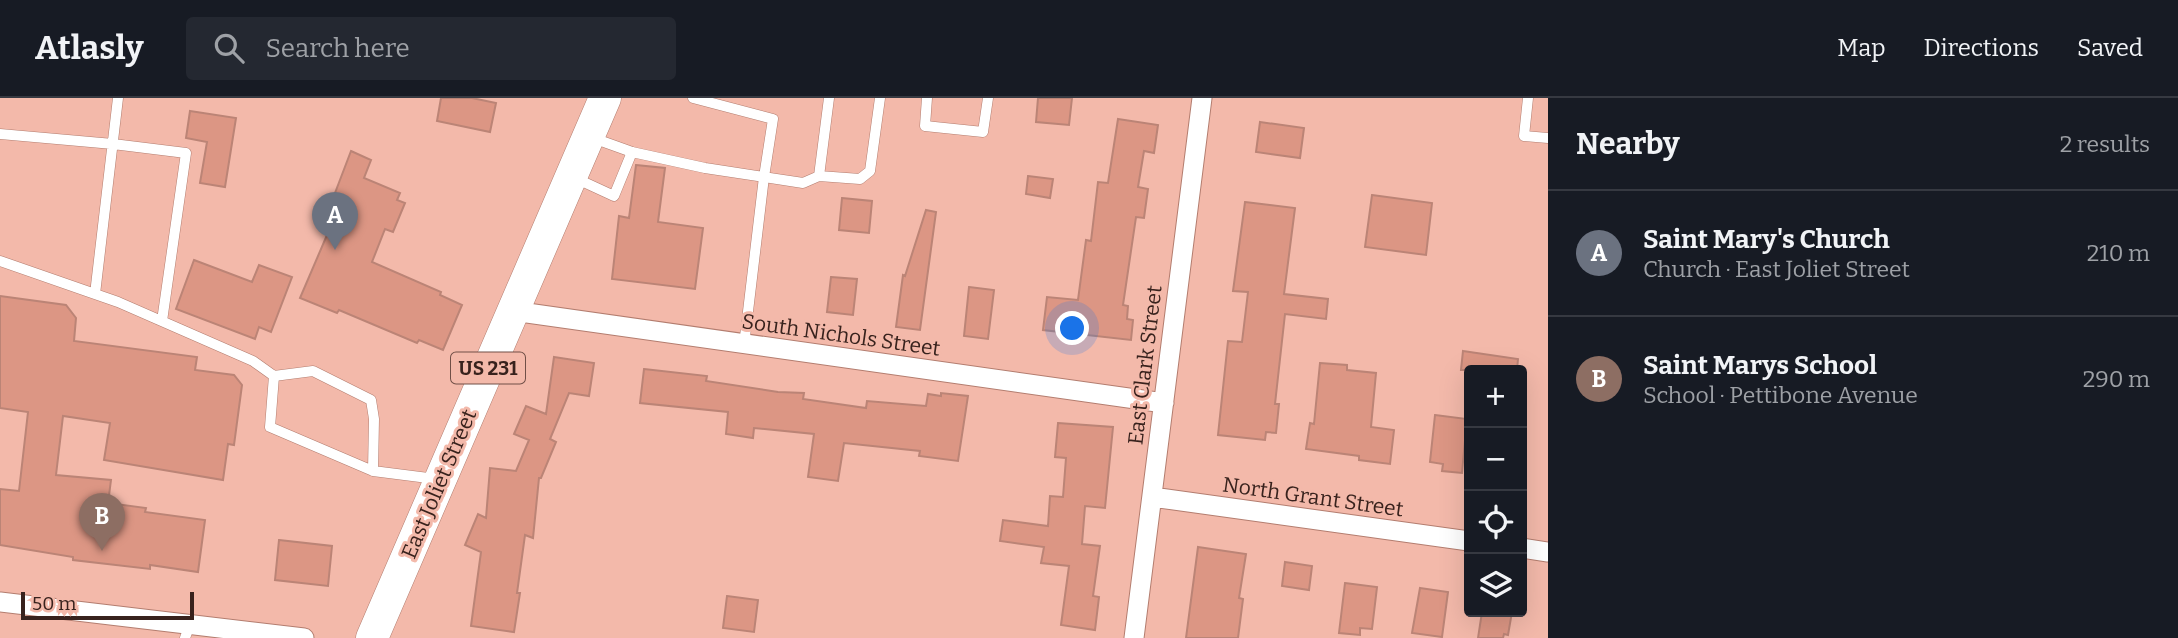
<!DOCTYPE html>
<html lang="en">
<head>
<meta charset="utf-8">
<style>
  body { margin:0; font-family:Bitter,serif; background:#242831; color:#f1f3f6 }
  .controls { position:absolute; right:21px; bottom:21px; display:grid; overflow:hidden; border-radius:7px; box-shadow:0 7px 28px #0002 }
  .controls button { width:63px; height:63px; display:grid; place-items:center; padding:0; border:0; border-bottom:2px solid #363941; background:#171b24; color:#f1f3f6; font:35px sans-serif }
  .scale { position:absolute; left:21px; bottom:18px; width:173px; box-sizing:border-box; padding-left:7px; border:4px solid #38221d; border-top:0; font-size:19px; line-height:24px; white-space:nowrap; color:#38221d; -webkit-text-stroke:5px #f3b9aa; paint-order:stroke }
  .you { position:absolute; left:1073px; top:231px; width:24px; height:24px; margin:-18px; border:5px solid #fff; border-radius:50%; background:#1a73e8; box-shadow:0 0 0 10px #1a73e833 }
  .badge { display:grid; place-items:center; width:46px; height:46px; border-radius:50%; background:#0b8043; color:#fff; font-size:23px; font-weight:700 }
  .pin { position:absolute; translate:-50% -58px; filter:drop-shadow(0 2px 4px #0008) }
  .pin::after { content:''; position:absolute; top:37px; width:24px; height:21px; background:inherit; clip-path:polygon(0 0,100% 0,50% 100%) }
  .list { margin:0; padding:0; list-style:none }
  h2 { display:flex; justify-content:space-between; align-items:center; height:91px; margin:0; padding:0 28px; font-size:30px }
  h2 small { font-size:23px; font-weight:400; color:#9ea1a6 }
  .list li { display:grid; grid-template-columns:46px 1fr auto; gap:21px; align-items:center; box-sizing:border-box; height:126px; padding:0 28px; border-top:2px solid #363941 }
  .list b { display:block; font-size:26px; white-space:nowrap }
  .list p { margin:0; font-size:23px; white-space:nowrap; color:#9ea1a6 }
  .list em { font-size:23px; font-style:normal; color:#9ea1a6 }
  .icon { flex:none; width:38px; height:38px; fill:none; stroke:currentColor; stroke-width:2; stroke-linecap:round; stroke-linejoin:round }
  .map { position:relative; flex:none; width:1548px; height:540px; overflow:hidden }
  header { display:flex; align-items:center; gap:42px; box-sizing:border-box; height:98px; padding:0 35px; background:#171b24; border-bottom:2px solid #363941 }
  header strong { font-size:33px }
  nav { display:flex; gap:38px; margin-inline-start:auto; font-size:24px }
  .search { width:490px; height:63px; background:#242831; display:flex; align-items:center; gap:18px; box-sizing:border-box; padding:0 24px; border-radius:7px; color:#9ea1a6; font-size:26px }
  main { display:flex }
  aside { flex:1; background:#171b24 }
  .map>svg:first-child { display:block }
  .building { fill:#dc9684; stroke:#bb8476; stroke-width:2 }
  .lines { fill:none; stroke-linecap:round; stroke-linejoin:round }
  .lane-casing { stroke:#b37d6f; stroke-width:11 }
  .street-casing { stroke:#b37d6f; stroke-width:21 }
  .primary-casing { stroke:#b37d6f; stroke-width:33 }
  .lane { stroke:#fff; stroke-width:10 }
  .street { stroke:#fff; stroke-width:19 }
  .primary { stroke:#fff; stroke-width:32 }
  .labels { text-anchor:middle; stroke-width:6; stroke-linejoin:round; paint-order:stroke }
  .shield { fill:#f3b9aa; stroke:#704f47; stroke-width:2 }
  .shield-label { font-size:19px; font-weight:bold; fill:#38221d }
  .street-label { font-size:21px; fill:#38221d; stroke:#f3b9aa }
</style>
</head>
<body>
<header>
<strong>Atlasly</strong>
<div class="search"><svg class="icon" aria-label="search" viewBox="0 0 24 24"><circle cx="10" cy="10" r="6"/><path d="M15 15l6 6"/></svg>Search here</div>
<nav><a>Map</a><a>Directions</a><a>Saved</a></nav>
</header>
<main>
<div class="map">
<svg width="1548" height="540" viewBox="0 0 1548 540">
  <rect width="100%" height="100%" fill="#f3b9aa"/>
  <path class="building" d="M441,0H472L496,5L490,34L437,23Z
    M1038,0H1072L1069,27L1036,24Z
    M190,13L236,20L225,89L200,85L207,44L186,40Z
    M1118,21L1158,27L1154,55L1144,53L1138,89L1148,91L1144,120L1136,119L1123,207L1128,208L1127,221L1133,222L1131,242L1043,232L1047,199L1078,202L1086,142L1091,143L1098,84L1108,85Z
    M1260,24L1304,30L1300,60L1256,54Z
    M351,53L371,62L364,80L400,95L397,102L405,105L393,134L385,131L372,164L441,194L440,197L462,207L443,252L419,242L417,245L339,212L337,215L300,200L333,123L330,122L332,119L327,116Z
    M636,67L665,70L658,124L703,130L695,191L612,181L619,118L629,120Z
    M1028,78L1053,81L1050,100L1026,96Z
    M1372,97L1432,105L1426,157L1365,149Z
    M842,100L872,103L869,135L839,132Z
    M1245,104L1295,110L1284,196L1328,201L1326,221L1285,216L1275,306H1279L1276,335L1266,334L1265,342L1218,337L1228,243L1242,244L1248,194L1233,193Z
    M926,112L936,114L920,232L896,229L903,177L905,178Z
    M194,162L252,184L259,167L292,179L271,234L259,229L255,241L176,211Z
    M831,179L857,181L853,217L827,214Z
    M969,189L994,192L988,241L964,238Z
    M0,198L66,207L76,220L74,243L197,259L195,272L234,277L242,287L234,347L228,346L223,382L104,362L110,325L63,318L56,377L111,382L108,405L146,410L145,414L205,422L198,474L150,467V471L73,462V459L0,447V391L19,393L28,314L0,310Z
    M1463,253L1518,261L1517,272H1461Z
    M554,259L594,265L589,298L569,295L550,341L556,344L541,380H539L533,440L525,437L517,495H520L514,534L471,528L481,454L465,447L478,416L486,420L490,370L516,373L529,342L514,336L526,308L546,316Z
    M1320,265L1347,267V272L1376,275L1371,329L1394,332L1390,366L1359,362V358L1306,351L1310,325L1314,326Z
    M644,271L707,278L706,283L778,294L804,295L803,301L866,310L867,303L926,308L928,296L941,298V295L968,298L958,363L919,358L920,353L844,345L838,383L808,379L814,336L754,330L753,340L726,336L728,314L640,305Z
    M1435,317L1467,321L1462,375L1442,373L1443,366L1430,364Z
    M1058,325L1113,329L1105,410L1085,408L1082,446L1100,448L1093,498L1099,499L1095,532L1061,527L1069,468L1041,465L1044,449L1000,443L1003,422L1048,428L1050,398L1063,399L1066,360L1055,359Z
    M279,442L332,448L328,488L275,482Z
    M1198,449L1246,456L1239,500L1243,501L1238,540H1186Z
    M1285,464L1312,468L1309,492L1282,488Z
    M1345,485L1377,489L1372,531L1360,530V537L1339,535Z
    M1420,490L1448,494L1442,539L1412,535Z
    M727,498L758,502L754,534L723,530Z
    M1482,514H1512L1508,537L1504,536L1503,540H1478Z"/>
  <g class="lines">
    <g class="lane-casing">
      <path id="lane" d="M693,0L773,21L764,79L744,247
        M829,0L819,78L860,81L870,73L880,0
        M927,0L925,28L983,34L988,0
        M1528,0L1524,38L1548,40
        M0,36L113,46L186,55L162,223
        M593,40L632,54L705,70L803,85L819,78
        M575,80L614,98L632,54
        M0,163L118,204L253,263L274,278L270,329L373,373L436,381
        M95,196L118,0
        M274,278L313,273L371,302L374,321L373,373
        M185,540L190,526"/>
    </g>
    <g class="street-casing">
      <path id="street" d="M513,213L1164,305
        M1152,399L1469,443
        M1522,450L1548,454
        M0,504L304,540
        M1134,540L1202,0"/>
    </g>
    <g class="primary-casing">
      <path id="primary" d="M372,540L605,0"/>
    </g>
    <use href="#lane" class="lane"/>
    <use href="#street" class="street"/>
    <use href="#primary" class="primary"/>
  </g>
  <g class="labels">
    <rect class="shield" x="451" y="254.5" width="74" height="31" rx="5"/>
    <g class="shield-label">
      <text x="488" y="277">US 231</text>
    </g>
    <g class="street-label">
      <text transform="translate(841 237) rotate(8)" y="7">South Nichols Street</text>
      <text transform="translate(1145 267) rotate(-83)" y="7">East Clark Street</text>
      <text transform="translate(439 386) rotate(-67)" y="7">East Joliet Street</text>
      <text transform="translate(1313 399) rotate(8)" y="7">North Grant Street</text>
    </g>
  </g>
</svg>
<div class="controls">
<button>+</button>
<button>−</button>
<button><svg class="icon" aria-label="locate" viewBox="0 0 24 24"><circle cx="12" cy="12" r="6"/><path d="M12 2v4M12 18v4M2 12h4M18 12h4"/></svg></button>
<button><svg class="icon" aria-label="layers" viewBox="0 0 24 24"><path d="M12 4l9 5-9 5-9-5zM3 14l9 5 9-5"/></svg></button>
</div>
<div class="scale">50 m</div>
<div class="you"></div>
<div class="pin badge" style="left:335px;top:152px;background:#6b7280">A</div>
<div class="pin badge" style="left:102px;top:453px;background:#8d6e63">B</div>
</div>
<aside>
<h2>Nearby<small>2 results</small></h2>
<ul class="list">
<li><span class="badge" style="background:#6b7280">A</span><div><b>Saint Mary's Church</b><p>Church · East Joliet Street</p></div><em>210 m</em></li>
<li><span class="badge" style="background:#8d6e63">B</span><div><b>Saint Marys School</b><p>School · Pettibone Avenue</p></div><em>290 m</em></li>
</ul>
</aside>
</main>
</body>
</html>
